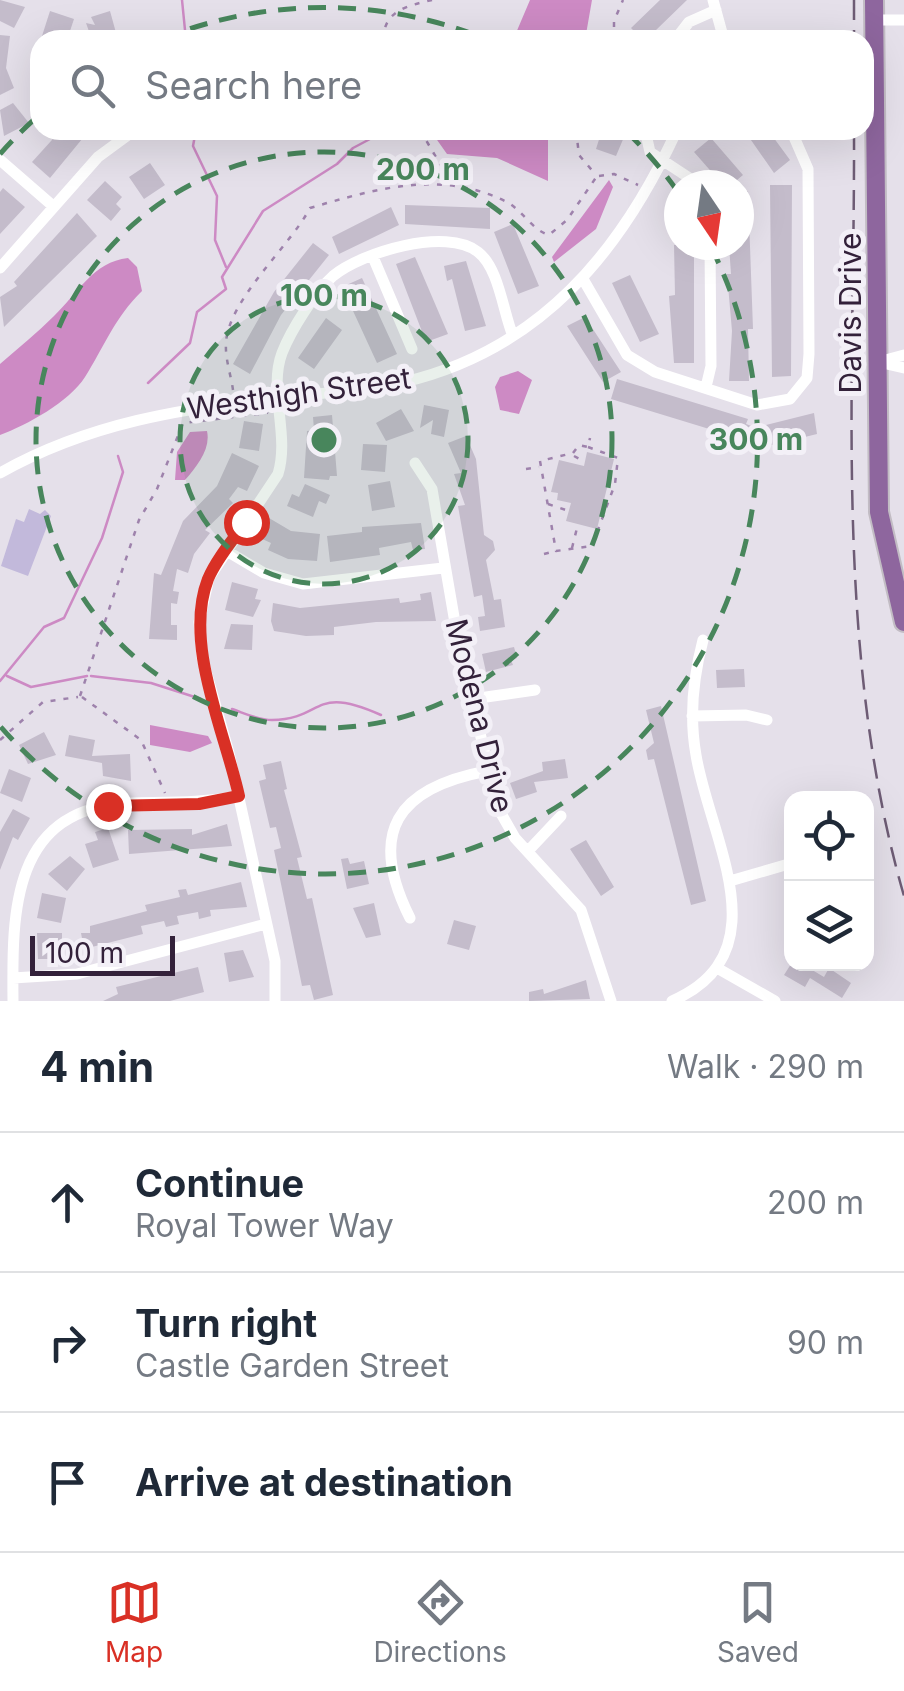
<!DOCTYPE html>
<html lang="en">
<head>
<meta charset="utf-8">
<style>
  body { margin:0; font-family:Inter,sans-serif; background:#f2f2f3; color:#1f2937 }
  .controls { position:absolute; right:30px; bottom:30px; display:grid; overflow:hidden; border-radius:20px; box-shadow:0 10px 40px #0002 }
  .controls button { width:90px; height:90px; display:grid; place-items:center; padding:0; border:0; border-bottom:2px solid #e0e1e3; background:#fff; color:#1f2937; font:50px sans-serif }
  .compass { position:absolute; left:664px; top:170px; width:90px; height:90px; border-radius:50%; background:#fff; box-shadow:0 10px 40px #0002; rotate:167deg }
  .scale { position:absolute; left:30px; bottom:25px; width:145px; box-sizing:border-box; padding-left:10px; border:5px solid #33213a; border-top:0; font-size:28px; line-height:35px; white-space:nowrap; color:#33213a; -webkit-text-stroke:8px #f3f0f7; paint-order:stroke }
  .stop { position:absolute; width:30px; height:30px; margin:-22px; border:8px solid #d93025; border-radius:50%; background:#fff }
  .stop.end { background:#d93025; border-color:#fff; box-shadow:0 2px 10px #0008 }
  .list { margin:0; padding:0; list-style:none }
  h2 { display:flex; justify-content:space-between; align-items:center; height:130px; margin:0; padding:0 40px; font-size:42px }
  h2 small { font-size:32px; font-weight:400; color:#747a83 }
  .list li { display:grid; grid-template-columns:65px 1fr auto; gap:30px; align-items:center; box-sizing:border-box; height:140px; padding:0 40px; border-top:2px solid #e0e1e3 }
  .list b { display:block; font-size:38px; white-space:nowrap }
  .list p { margin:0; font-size:32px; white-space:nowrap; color:#747a83 }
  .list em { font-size:32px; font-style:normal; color:#747a83 }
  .icon { flex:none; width:55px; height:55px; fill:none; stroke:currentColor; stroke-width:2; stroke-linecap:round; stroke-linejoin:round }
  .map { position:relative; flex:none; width:904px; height:1001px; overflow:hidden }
  .search { position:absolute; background:#fff; box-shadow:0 10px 40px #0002; left:30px; right:30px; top:30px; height:110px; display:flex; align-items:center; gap:25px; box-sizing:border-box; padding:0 35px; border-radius:30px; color:#747a83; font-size:38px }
  .sheet { height:550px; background:#fff }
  nav { display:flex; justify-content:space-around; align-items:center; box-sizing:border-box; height:140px; border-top:2px solid #e0e1e3; background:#fff; font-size:28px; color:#747a83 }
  nav a { display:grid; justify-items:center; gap:5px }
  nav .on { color:#d93025 }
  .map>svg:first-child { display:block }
  .green { fill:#c2b9db }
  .water { fill:#cd8ac4 }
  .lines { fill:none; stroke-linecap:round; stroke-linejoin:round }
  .stream { stroke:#cd8ac4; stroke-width:2.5 }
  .building { fill:#c4bccb }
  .primary-casing { stroke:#c2bcc4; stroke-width:22 }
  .path { stroke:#9e82ac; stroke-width:2.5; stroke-dasharray:5 8; stroke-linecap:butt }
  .street { stroke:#fff; stroke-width:11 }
  .primary { stroke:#8e669e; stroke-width:18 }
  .rail { stroke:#6e5c75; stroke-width:2.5; stroke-dasharray:20 10; stroke-linecap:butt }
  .route { stroke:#d93025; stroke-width:12 }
  .ring { fill:none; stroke:#48865c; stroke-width:5; stroke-dasharray:18 12 }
  .labels { text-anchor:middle; stroke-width:10; stroke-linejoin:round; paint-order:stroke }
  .street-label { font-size:30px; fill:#33213a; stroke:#f3f0f7 }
  .centre { fill:#48865c; stroke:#f3f0f7; stroke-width:5 }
  .ring-label { font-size:30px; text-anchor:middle; font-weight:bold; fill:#48865c; stroke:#f3f0f7; stroke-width:10; stroke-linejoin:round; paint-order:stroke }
</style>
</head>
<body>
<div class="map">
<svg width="904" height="1001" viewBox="0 0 904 1001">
  <rect width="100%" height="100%" fill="#e5e0ea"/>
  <path class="green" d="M29,509L40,514L45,510L51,516L28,576L1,566L16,519L24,522Z"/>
  <path class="water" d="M530,0H592L585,40H513Z
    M430,130H548V181L497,158L447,154Z
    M609,180L613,187L596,229L554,262L552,257Z
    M128,258L137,267L142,291C115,317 104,347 85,377C69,402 27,425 0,435V364C18,348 37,333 54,316C78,293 93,262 128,258Z
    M518,371L532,380L519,414L500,410L495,387L500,377Z
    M207,431C211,449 197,466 185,480H175L177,452L190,432Z
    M150,725L208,736L212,743L190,752L150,745Z"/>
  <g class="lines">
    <path class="stream" d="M182,0L186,40
      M196,130L193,146L217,196L215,240L226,267
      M148,383L190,343L197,312L226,289L222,277L263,211L337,164L353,148L387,130
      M7,676L31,687L87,676
      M91,676L151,683L201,699
      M0,681L44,627L64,618L102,538L123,472L118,456
      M232,709C244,713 258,720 272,720C325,719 312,684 381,715"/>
  </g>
  <path class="building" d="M0,0L25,7L14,28L0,21Z
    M660,0H687L656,30L660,33L653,40H643L631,28Z
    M50,11L74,19L67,40L42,36Z
    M110,11L118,40H92L86,23L95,25L91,17Z
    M0,35L10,36L6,68L14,88L0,95Z
    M13,103L29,123L4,136L0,110Z
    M61,130L87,133L50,178L32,162Z
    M602,130H627L616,156L596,149Z
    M744,130H768L790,160L774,173Z
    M711,138L743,175L731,185H723L694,152Z
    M150,163L165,185L144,199L129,177Z
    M105,181L122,197L116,204L121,209L111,221L87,200Z
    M770,185H792L791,376L772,377Z
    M3,188L25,207L0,234V192Z
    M739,191H748L753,329H748L749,381H729L732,331L727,274H731L729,245H739Z
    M405,205L490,208V229L405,224Z
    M391,207L399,225L339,254L332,237Z
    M77,213L97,236L4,327L0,297L17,286L14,282Z
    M513,224L539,286L518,294L494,232Z
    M313,243L329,255L281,315L250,374L233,364L274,292Z
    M674,245H694V363H674L669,296L675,295Z
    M415,257L448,334L426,342L396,264Z
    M466,261L486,326L465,331L452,279L447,281L444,266Z
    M630,275L659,334L640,342L612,283Z
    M362,278L397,354L377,363L342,287Z
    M585,317L621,372L603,382L567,326Z
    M326,318L342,330L314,369L298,358Z
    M617,379L748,419L746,424L762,430L755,451L740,446L742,439L611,399Z
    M424,405L449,410L444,437L431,434L433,420L420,428Z
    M401,409L414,431L386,441L376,423Z
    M814,413L817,434L768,446L766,425Z
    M332,415L337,476H330L329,480L304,478L307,431L314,430L313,417Z
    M244,421L263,424L259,451L239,448Z
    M466,436L476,459L484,535L493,541L495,550L486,560L494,600L501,599L505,627L480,631L478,617L485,616L482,595L474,597L458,506L465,505L454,474L461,473L448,443Z
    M363,444L387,445L385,472L361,470Z
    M587,452L614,459L597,529L566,521L571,503L557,500L558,493L551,492L559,460L584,466Z
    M232,453L259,466L247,491L238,487L229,499L233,503L205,530L210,533L194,554L188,573L177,569L173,591L179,592L177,604L171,603V625H177V640L149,639L154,573L161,575L183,521L217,486Z
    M390,481L395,507L372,511L368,485Z
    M305,484L330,495L326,504L319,501L313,517L287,506L292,494L299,497Z
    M269,518L291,531L320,534L317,561L288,559L268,550L271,543L260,538Z
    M421,523L425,549L413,550L411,542L379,548L380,555L330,562L327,536L362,532V527Z
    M232,582L258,589L255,599L261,600L253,617L225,610Z
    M431,592L436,621L376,622L334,627V635L306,636L274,631L271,621L273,603L300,608L399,598L400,603L421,600L420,594Z
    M231,624L253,625L252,650L224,649Z
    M514,647L517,658L511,660L513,665L486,672L482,654Z
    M744,669L745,687L717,688L716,670Z
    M661,706L706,901L691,905L654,759L648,760L646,750L654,743L646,710Z
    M44,732L56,755L28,764L19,745Z
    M69,735L95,740L92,756L130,754L131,781L103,776L102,763L65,756Z
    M565,759L568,778L534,782L537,792L516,799L510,783L543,771L542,762Z
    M281,761L287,789L284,790L302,857L297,858L307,899L312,898L333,995L314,1000L310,985L302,986L274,850L281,848L276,827L270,828L259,781L266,779L263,765Z
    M9,769L31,778L22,802L0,793Z
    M13,809L30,818L18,840L13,837L0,870V832Z
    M227,824L232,846L129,854L128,830L192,829V835Z
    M108,828L119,860L93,868L85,844L98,840L95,832Z
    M586,840L614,887L601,896L570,849Z
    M70,856L85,869L67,891L48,874Z
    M348,858L350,864L364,861L369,884L347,889L341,859Z
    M241,882L247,907L210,910L211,916L199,919L198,912L177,916L179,924L166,927L164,921L141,926L143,934L84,949L81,933H90V926L147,911L145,905L180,897L178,890L186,889L188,895Z
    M42,893L66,898L61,923L37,918Z
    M374,903L381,935L366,938L353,908Z
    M454,920L476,926L469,950L447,944Z
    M37,933H62V959H38Z
    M243,950L254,977L229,982L224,953Z
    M791,964H802L824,977L829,968L851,983L842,998L810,978L805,987L784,975Z
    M198,967L204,992L170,1001H103L118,994L116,987Z
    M586,980L590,999L529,1001V992L543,989L544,994Z"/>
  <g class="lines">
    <g class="primary-casing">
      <path id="primary" d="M874,0L879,512L904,622"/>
    </g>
    <path class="path" d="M383,40C384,10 407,6 432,0
      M614,40V21L623,0
      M420,130L453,186
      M576,130L579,155L596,175
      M599,176L614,174L638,185
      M233,390C231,375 225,359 226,343C228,300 291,245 310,208C375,189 441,169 507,202C523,211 532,230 549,235L567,220L597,176
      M588,447L618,458L615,484L592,546L556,551L540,461L573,453L579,445L588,447L590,438
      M574,456L585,462
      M526,469L539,467
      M548,504L569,511
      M572,548L578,524
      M544,554L555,551
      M80,696L139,520L157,489L183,423L267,413V409
      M82,697L141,740L165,793
      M0,740L43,702L78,697"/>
    <path class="street" d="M713,0L724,40
      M874,20H904
      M675,40L689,22L716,10
      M645,130L650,152L700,185
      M0,160L53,206
      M373,257L412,349
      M0,268L98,157L132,132
      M583,279L627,355L655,372L757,405L790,399L807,378L809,354L808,169L791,130
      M878,362L904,355
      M878,362L904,368
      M706,387L711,366L710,245
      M415,463L432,489L459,646L498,808L515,838L581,910L611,1001
      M0,473C88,423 184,408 283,397C323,393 364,391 404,382C540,350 621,252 677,130
      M225,550L264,573L303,584L443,568
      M472,699L535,690
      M692,716L746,715L767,720
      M528,851L561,816
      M730,881L792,863
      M410,918C367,832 397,788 487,771
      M717,968L775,1001
      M13,978L77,974L266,924
      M13,1001C12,912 11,807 131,803C169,802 202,803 239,796
      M275,1001V961L229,753L202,657L199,622L209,578L278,474C290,435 268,390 282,353C291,330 315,292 333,276C362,252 446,227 478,252C499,268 503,312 513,336
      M672,1001C783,953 709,837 696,755C689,716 693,678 703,640"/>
    <use href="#primary" class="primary"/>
    <path class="rail" d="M854,0V40
      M854,130C855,384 833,650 904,896"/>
  </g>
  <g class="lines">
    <path class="route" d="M108,806L199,804L239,796C225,732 183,643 208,579C217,558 233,540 246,522"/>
  </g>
  <circle cx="324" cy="440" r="144" fill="#48865c" fill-opacity=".12"/>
  <g class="ring">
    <circle cx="324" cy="440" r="144"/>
    <circle cx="324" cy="440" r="288"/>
    <path d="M0 154A432 432 0 0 1 38 116M162 39A432 432 0 0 1 486 39M627 132A432 432 0 0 1 678 192M711 247A432 432 0 0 1 0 726"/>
  </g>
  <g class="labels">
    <g class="street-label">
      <text transform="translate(851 313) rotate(-90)" y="10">Davis Drive</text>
      <text transform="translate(299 394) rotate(-8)" y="10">Westhigh Street</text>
      <text transform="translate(479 716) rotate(76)" y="10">Modena Drive</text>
    </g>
  </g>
  <circle cx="324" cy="440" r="15" class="centre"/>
  <g class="ring-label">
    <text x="423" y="180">200 m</text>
    <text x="324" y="306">100 m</text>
    <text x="756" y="450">300 m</text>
  </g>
</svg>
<div class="controls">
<button><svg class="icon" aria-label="locate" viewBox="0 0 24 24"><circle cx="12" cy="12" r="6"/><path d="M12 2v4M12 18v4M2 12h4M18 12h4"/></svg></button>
<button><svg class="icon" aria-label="layers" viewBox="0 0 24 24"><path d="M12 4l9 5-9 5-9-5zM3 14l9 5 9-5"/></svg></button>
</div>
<svg class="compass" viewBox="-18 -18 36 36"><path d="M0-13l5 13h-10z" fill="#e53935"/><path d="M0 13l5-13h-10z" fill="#747a83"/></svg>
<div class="scale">100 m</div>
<div class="stop" style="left:246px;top:522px"></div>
<div class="stop end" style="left:108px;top:806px"></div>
<div class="search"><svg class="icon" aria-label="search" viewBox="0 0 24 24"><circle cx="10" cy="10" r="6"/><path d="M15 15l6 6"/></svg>Search here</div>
</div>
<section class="sheet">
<h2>4 min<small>Walk · 290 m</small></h2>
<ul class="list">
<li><svg class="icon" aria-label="ahead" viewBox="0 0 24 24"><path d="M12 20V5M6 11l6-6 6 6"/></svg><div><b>Continue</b><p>Royal Tower Way</p></div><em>200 m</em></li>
<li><svg class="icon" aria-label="right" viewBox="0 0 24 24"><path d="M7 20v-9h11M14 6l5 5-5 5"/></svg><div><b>Turn right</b><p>Castle Garden Street</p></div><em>90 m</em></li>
<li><svg class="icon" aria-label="arrive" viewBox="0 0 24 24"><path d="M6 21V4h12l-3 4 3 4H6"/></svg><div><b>Arrive at destination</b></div></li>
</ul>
</section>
<nav>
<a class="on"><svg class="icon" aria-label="map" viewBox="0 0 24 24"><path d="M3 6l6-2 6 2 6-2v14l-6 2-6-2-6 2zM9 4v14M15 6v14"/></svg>Map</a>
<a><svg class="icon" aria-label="directions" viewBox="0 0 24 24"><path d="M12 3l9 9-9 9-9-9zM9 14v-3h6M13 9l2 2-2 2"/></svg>Directions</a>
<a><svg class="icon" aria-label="saved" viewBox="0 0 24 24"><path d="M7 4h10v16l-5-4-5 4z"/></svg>Saved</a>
</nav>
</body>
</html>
